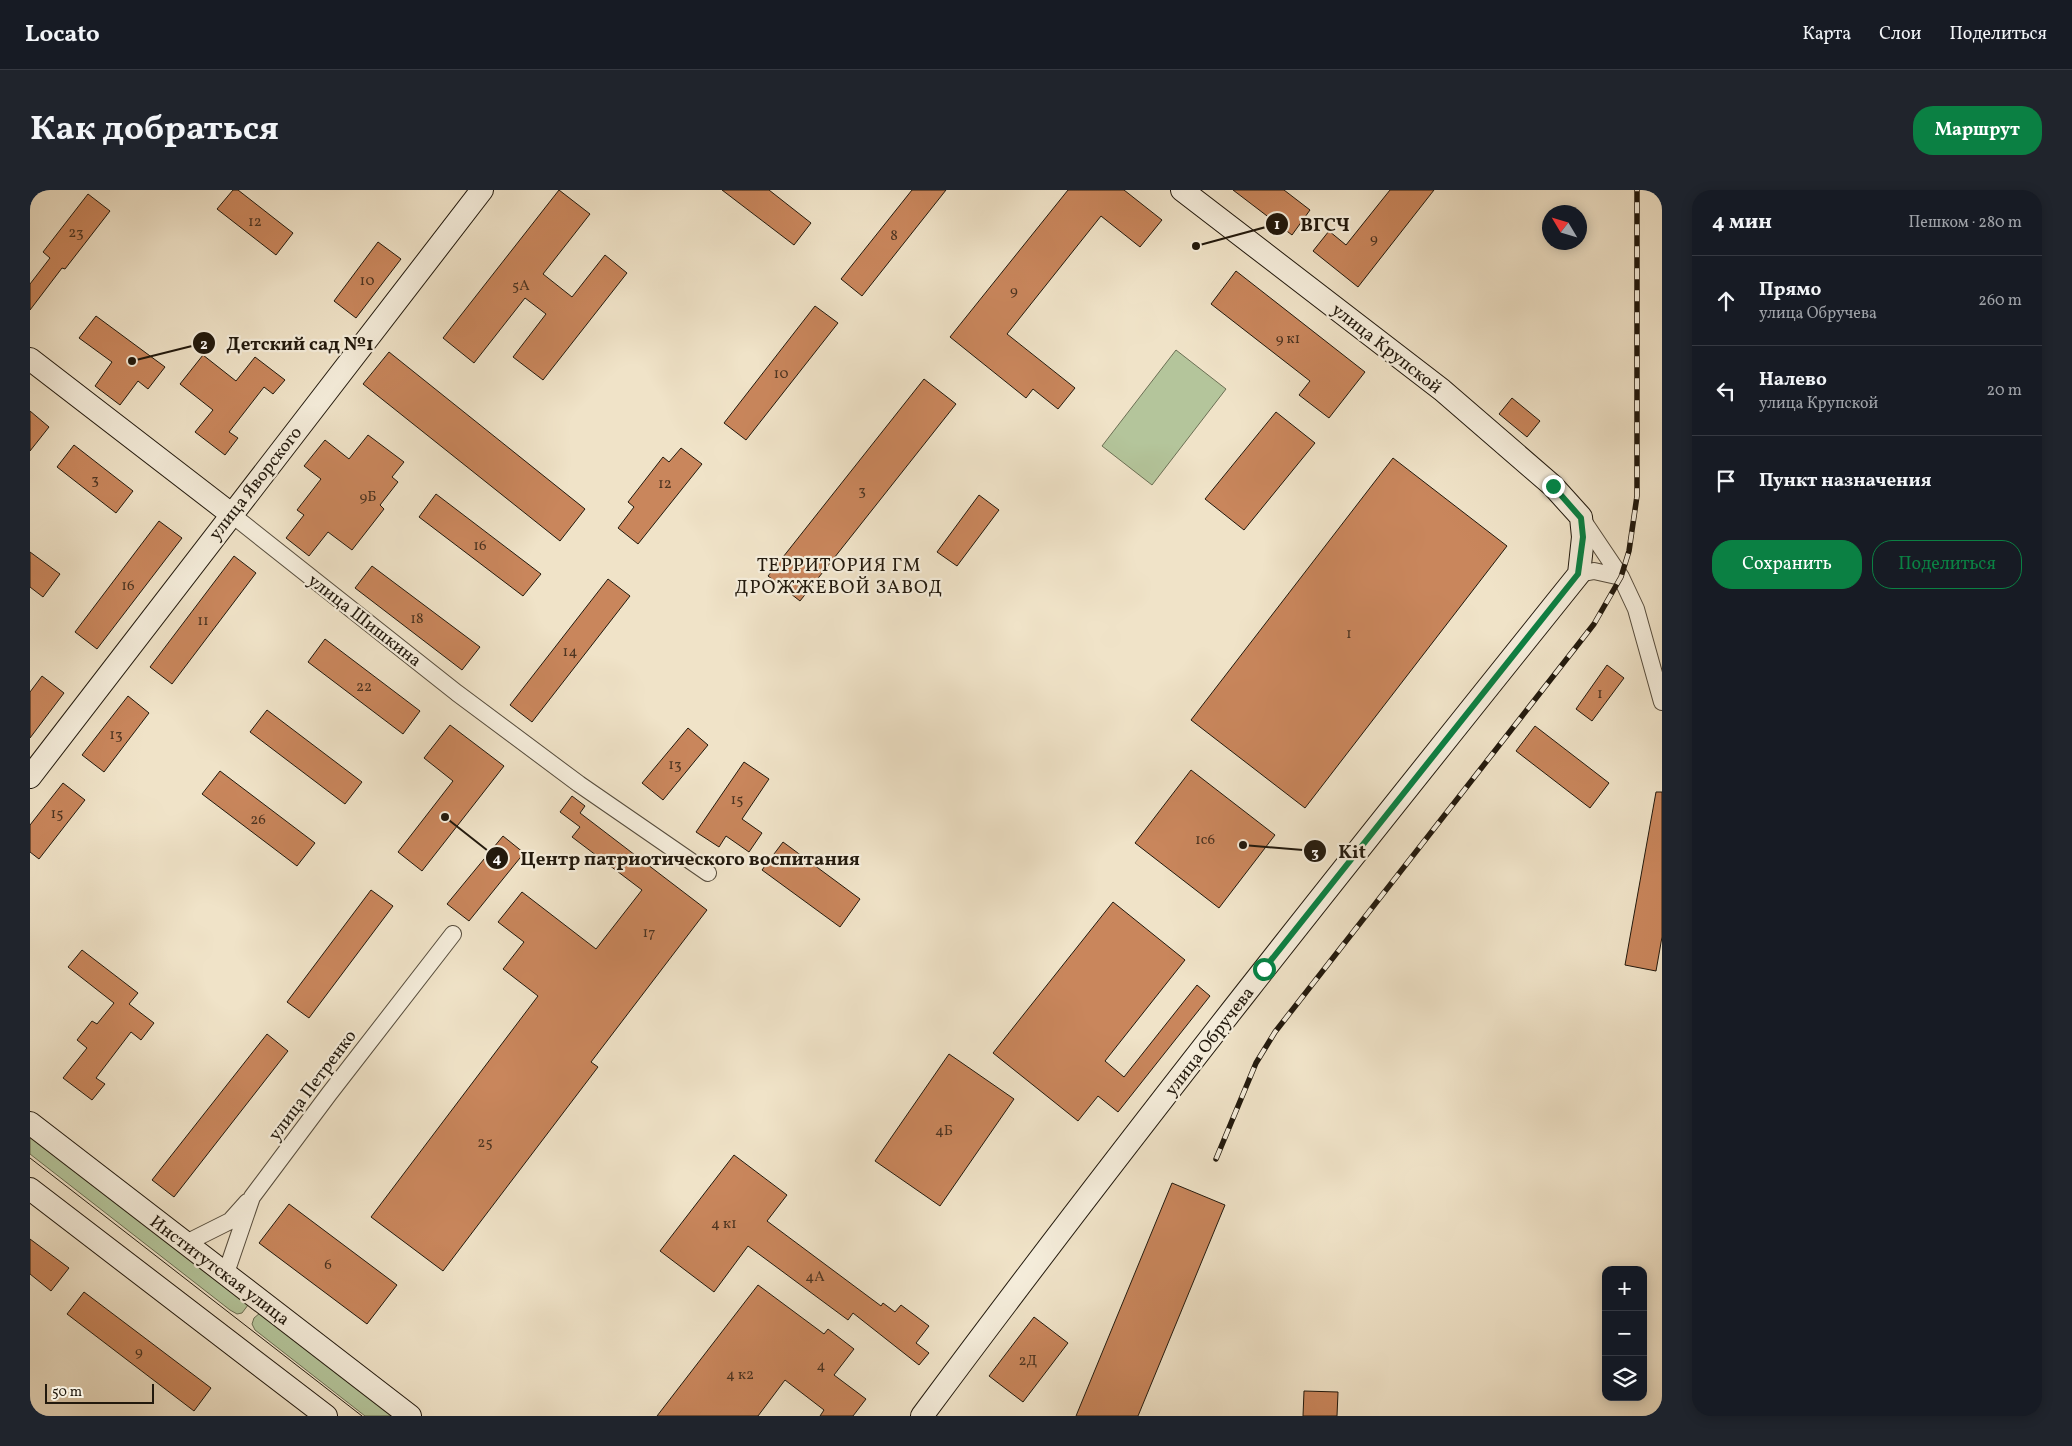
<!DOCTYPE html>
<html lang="ru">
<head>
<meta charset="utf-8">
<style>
  body { margin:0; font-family:Vollkorn,serif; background:#20242c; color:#f1f3f6 }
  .controls { position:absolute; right:15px; bottom:15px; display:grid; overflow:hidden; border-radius:10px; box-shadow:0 2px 12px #0003 }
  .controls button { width:45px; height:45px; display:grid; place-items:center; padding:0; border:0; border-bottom:1px solid #363941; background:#171b24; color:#f1f3f6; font:25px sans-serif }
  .compass { position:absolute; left:1512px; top:15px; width:45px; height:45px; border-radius:50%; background:#171b24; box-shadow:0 2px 12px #0003; rotate:308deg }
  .scale { position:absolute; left:15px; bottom:12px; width:109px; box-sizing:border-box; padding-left:5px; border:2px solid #22190d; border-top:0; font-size:14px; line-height:18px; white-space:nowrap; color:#22190d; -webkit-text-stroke:4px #f5eddb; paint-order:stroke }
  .stop { position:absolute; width:15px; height:15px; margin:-11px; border:4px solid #0b8043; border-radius:50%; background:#fff }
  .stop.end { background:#0b8043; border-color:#fff; box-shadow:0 1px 5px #0008 }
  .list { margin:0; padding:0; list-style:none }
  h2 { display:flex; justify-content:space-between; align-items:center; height:65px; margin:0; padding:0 20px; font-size:21px }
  h2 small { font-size:16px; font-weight:400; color:#9ea1a6 }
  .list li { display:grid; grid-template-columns:32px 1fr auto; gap:15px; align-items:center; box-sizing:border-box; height:90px; padding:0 20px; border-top:1px solid #363941 }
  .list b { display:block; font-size:19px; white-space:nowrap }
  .list p { margin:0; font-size:16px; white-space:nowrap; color:#9ea1a6 }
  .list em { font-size:16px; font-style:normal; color:#9ea1a6 }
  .actions { display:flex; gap:10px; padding:15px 20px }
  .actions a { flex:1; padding:11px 0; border:1px solid #0b8043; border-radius:20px; text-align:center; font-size:18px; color:#0b8043 }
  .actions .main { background:#0b8043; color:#fff }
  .icon { flex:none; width:28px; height:28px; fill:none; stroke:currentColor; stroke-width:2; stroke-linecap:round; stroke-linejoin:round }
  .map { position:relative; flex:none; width:1632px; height:1226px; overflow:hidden; border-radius:20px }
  header { display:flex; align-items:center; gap:30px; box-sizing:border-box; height:70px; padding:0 25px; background:#171b24; border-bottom:1px solid #363941 }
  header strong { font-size:24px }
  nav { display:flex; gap:28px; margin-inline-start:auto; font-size:18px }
  .intro { display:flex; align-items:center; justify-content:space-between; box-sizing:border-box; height:120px; padding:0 30px }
  h1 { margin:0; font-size:35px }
  .button { padding:12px 22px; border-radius:20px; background:#0b8043; color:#fff; font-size:18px; font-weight:700 }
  main { display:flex; gap:30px; padding:0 30px }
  aside { flex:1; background:#171b24; border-radius:20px; box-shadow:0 2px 12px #0003 }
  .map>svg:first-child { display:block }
  .green { fill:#b4c59b; stroke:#6b6f54 }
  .building { fill:#c9865c; stroke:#22190d }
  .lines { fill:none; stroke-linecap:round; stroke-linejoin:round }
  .street-casing { stroke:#564c3c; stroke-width:18 }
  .secondary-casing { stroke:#22190d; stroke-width:24 }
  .street { stroke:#f5eddb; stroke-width:16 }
  .secondary { stroke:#f5eddb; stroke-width:22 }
  .tram { stroke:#22190d; stroke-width:1 }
  .rail-casing { stroke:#22190d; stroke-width:5.5 }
  .rail { stroke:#f5eddb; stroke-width:4; stroke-dasharray:11; stroke-linecap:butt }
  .route { stroke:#0b8043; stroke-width:6 }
  .labels { text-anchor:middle; stroke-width:4.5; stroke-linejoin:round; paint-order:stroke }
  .number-label { font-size:15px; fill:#4c3421 }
  .street-label { font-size:18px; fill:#22190d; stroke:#f5eddb }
  .neighbourhood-label { font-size:19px; letter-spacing:1px; fill:#22190d; stroke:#f5eddb }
  .leader { fill:none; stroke:#22190d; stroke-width:2 }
  .callout-dot { fill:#22190d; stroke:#f5eddb; stroke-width:2 }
  .mark-label { font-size:15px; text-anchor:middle; font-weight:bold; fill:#fff }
  .callout-label { font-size:19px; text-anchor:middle; font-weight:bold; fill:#22190d; stroke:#f5eddb; stroke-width:4.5; stroke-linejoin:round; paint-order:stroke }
</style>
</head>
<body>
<header>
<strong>Locato</strong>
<nav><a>Карта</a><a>Слои</a><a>Поделиться</a></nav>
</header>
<div class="intro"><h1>Как добраться</h1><a class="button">Маршрут</a></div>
<main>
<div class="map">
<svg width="1632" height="1226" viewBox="0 0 1632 1226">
  <rect width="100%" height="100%" fill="#f0e3c8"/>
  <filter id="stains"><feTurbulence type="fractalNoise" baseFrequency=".004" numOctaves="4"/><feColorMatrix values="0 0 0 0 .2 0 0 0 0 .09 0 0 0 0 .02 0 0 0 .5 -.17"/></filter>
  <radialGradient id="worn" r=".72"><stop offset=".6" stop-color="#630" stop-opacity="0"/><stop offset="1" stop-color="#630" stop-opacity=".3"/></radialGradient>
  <path class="green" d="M1146,160L1196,199L1122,295L1072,256Z
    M0,937L218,1115L212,1123L207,1124L200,1120L0,964Z
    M230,1123L366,1226H335L225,1140L222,1134L224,1128Z"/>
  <path class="building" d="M203,0H208L263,43L246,65L187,19Z
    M529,0L560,24L513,84L542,107L575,65L597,83L513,190L483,167L516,124L495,108L444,173L413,148Z
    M692,0H739L781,33L764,55Z
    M882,0H916L832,106L811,89Z
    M1038,0H1094L1132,30L1110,57L1071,26L977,144L1045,198L1028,219L1003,199L996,208L920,147Z
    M1203,0H1254L1280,20L1262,45Z
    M1360,0H1404L1328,97L1283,61L1299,41L1316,55Z
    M58,4L80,21L35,79L32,78L0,120V94L20,68L13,62Z
    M348,52L371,69L326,128L304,111Z
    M1206,81L1335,182L1299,228L1269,205L1280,191L1181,114Z
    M785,116L808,133L716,250L694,233Z
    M66,126L135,177L118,199L108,191L90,215L65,196L82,172L49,148Z
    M359,162L555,319L530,351L333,194Z
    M173,165L206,191L225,167L255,190L243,204L234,197L199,242L208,248L195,265L165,242L183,220L150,194Z
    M894,189L926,214L770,411L738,386Z
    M1482,208L1510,231L1497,247L1469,224Z
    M0,221L19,237L0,261Z
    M1246,222L1285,253L1214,340L1175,309Z
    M338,245L374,272L362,287L368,292L350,315L354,319L322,360L298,342L279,366L256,348L274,325L267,320L291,289L274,276L295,250L319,269Z
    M44,255L103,301L86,323L27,277Z
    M651,258L672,274L608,354L588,338L604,317L598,312L633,267L639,272Z
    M1363,268L1477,356L1275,618L1161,530Z
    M406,304L511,384L493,406L389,327Z
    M949,305L969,320L927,376L907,362Z
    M129,331L152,348L67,459L45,442Z
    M0,362L30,384L13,407L0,397Z
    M204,366L226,383L142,494L120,477Z
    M342,376L450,457L432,480L325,398Z
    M578,389L600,406L502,532L480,515Z
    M295,449L390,521L373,544L278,472Z
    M1577,475L1594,488L1562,531L1546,519Z
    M12,486L34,503L0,548V502Z
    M98,506L119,523L74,582L52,565Z
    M237,520L332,592L315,614L220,542Z
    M420,535L474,576L392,681L368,662L423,591L394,568Z
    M1505,536L1579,593L1560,618L1486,561Z
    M658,538L678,555L633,610L612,593Z
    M714,572L739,589L712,629L732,643L719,662L696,646L689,657L666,642Z
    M1161,580L1245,645L1189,718L1105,653Z
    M190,581L285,653L267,676L172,604Z
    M33,593L55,610L9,669L0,662V635Z
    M1626,602H1632V747L1626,781L1595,775Z
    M542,606L555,616L550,623L677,720L561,872L568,877L413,1081L341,1027L508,806L473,779L494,752L468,732L492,702L566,759L612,700L542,647L550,637L530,622Z
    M473,646L494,663L439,731L417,714Z
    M753,652L830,709L810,737L732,680Z
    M341,700L363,716L279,828L257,812Z
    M1083,712L1155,770L1075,871L1094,887L1167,795L1180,806L1088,922L1068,906L1048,931L963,863Z
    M52,760L108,803L99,814L124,833L111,850L101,842L66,888L75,894L62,910L33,888L57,858L47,850L62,831L67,834L84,813L38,777Z
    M237,844L258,861L144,1007L122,990Z
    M919,864L984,909L910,1016L845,971Z
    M704,965L757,1005L737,1031L851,1116L853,1113L865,1122L871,1115L899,1136L886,1153L899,1163L889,1175L823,1123L818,1130L718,1056L684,1102L630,1061Z
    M1142,993L1195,1015L1108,1226H1046Z
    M259,1014L367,1095L337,1134L229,1053Z
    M0,1049L39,1078L21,1101L0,1084Z
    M728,1095L794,1144L798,1139L824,1159L804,1185L836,1209L823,1226H790L794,1220L755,1190L728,1226H627Z
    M54,1102L181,1198L164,1221L37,1124Z
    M1004,1127L1038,1153L993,1212L959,1186Z
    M1274,1201L1308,1202L1307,1226H1273Z"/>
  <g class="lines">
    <g class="street-casing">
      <path id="street" d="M201,324L427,503L549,594L678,683
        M1552,329L1591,387L1606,419L1632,512
        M1549,384L1564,381L1591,387
        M156,1053L200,1031L217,1012
        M196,1083L222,1007L299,904L423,744"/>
    </g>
    <g class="secondary-casing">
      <path id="secondary" d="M0,169L201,324
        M0,587L452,0
        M0,933L380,1226
        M0,999L296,1226
        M892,1226C1104,940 1326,662 1549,384L1553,347L1551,327L1523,296L1412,200L1152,0"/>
    </g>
    <use href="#street" class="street"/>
    <use href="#secondary" class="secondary"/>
    <path class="tram" d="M0,968L332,1226"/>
    <g class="rail-casing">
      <path id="rail" d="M1186,969L1226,873L1245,842L1564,434L1591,387L1599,361L1607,306V0"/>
    </g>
    <use href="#rail" class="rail"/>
  </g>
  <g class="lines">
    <path class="route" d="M1234,779L1548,384L1553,347L1551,328L1523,296"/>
  </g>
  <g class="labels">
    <g class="number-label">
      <text x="225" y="36">12</text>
      <text x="46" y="47">23</text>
      <text x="864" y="50">8</text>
      <text x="1344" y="53">9</text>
      <text x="337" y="95">10</text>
      <text x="491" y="100">5А</text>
      <text x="984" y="105">9</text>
      <text x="1258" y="153">9 к1</text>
      <text x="751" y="188">10</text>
      <text x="65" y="294">3</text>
      <text x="635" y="298">12</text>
      <text x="832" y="305">3</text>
      <text x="338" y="311">9Б</text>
      <text x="450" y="360">16</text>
      <text x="98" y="400">16</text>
      <text x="387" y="433">18</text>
      <text x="173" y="435">11</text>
      <text x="1319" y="448">1</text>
      <text x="540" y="466">14</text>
      <text x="334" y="501">22</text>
      <text x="1570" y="508">1</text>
      <text x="86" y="549">13</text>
      <text x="645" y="579">13</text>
      <text x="707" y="614">15</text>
      <text x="27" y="628">15</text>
      <text x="228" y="634">26</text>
      <text x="1175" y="654">1с6</text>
      <text x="619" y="747">17</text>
      <text x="914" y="945">4Б</text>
      <text x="455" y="957">25</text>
      <text x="694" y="1038">4 к1</text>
      <text x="298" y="1079">6</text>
      <text x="785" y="1091">4А</text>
      <text x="109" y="1166">9</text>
      <text x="998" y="1175">2Д</text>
      <text x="791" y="1180">4</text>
      <text x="710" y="1189">4 к2</text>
    </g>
    <g class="street-label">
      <text transform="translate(1357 158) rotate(38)" y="6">улица Крупской</text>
      <text transform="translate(225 293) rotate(-52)" y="6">улица Яворского</text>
      <text transform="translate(335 430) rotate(38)" y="6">улица Шишкина</text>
      <text transform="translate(1179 851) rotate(-52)" y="6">улица Обручева</text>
      <text transform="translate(282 895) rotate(-53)" y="6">улица Петренко</text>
      <text transform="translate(190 1080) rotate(37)" y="6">Институтская улица</text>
    </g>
    <g class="neighbourhood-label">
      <text x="809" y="381">ТЕРРИТОРИЯ ГМ<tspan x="809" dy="22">ДРОЖЖЕВОЙ ЗАВОД</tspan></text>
    </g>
  </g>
  <path class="leader" d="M1166 56L1247 34M102 171L174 153M1213 655L1285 661M415 627L467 668"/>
  <g class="callout-dot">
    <circle cx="1166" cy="56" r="5"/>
    <circle cx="102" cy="171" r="5"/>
    <circle cx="1213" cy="655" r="5"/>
    <circle cx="415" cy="627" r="5"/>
    <circle cx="1247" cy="34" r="12"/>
    <circle cx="174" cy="153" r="12"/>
    <circle cx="1285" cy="661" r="12"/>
    <circle cx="467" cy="668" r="12"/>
  </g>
  <g class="mark-label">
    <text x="1247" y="39">1</text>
    <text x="174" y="159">2</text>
    <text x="1285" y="667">3</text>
    <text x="467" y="673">4</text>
  </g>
  <g class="callout-label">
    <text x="1295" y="41">ВГСЧ</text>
    <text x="270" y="160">Детский сад №1</text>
    <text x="1322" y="668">Kit</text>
    <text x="660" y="675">Центр патриотического воспитания</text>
  </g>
  <rect width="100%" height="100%" filter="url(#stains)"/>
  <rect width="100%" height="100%" fill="url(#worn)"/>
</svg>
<div class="controls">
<button>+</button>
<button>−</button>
<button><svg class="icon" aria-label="layers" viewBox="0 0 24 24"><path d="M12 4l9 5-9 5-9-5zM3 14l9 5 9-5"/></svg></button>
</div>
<svg class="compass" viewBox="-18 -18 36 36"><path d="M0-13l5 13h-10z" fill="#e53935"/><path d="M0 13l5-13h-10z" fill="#9ea1a6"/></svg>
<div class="scale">50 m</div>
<div class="stop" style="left:1234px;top:779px"></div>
<div class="stop end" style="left:1523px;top:296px"></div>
</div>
<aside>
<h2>4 мин<small>Пешком · 280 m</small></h2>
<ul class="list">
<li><svg class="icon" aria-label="ahead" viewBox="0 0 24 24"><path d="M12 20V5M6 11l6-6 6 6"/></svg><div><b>Прямо</b><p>улица Обручева</p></div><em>260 m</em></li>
<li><svg class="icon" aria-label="left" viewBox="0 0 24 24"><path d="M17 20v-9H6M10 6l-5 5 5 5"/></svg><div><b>Налево</b><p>улица Крупской</p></div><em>20 m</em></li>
<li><svg class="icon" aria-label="arrive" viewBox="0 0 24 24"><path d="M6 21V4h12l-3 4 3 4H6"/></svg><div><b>Пункт назначения</b></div></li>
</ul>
<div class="actions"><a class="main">Сохранить</a><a>Поделиться</a></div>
</aside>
</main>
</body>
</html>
